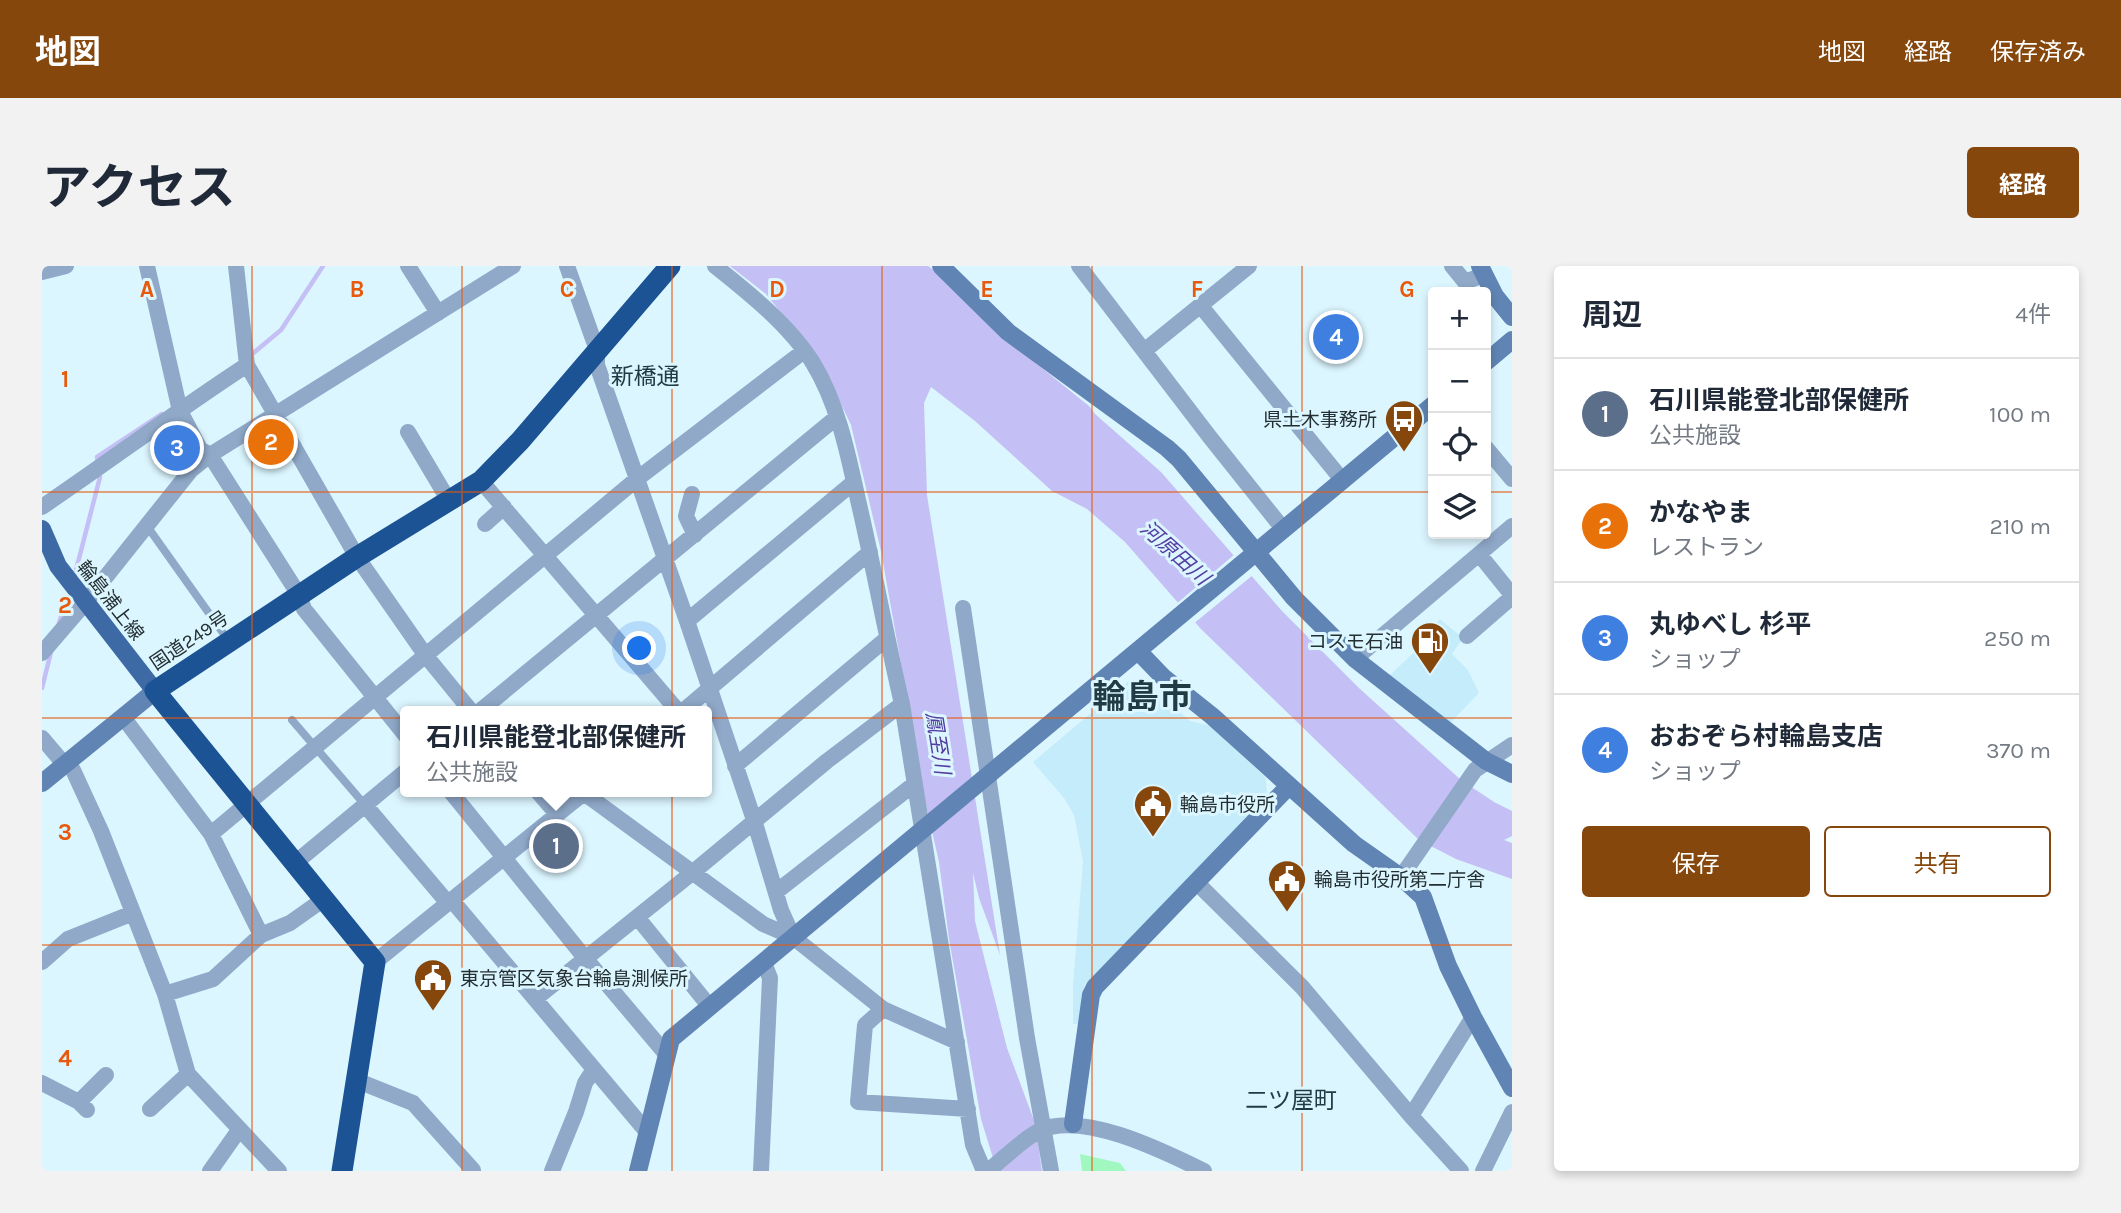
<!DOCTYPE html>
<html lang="ja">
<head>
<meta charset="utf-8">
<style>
  body { margin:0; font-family:Karla,"Noto Sans JP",sans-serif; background:#f2f2f3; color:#1f2937 }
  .controls { position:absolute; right:21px; top:21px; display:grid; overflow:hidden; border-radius:7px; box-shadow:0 4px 10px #0003 }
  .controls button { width:63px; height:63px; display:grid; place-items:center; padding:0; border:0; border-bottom:2px solid #e0e1e3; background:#fff; color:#1f2937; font:35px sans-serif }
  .you { position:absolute; left:598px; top:383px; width:24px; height:24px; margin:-18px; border:5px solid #fff; border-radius:50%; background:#1a73e8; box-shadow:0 0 0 10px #1a73e833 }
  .badge { display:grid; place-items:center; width:46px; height:46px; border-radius:50%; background:#86470d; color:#fff; font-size:23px; font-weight:700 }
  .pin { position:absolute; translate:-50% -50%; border:4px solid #fff; box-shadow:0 2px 7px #0006 }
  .popup { position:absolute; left:358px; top:440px; width:312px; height:91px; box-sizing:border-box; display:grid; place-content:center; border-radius:7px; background:#fff; filter:drop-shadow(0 2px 5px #0005); font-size:23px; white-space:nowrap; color:#747a83 }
  .popup b { font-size:26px; color:#1f2937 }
  .popup::after { content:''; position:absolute; left:50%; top:100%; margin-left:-14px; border:14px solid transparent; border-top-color:#fff }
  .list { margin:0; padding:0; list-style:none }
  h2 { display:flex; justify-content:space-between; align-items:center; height:91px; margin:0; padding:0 28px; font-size:30px }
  h2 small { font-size:23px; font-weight:400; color:#747a83 }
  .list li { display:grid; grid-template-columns:46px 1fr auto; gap:21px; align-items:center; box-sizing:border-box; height:112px; padding:0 28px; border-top:2px solid #e0e1e3 }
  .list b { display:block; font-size:26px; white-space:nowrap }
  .list p { margin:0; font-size:23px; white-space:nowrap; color:#747a83 }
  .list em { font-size:23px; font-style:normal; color:#747a83 }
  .actions { display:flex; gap:14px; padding:21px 28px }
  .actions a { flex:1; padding:16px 0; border:2px solid #86470d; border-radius:7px; text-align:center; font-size:24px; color:#86470d }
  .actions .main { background:#86470d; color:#fff }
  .icon { flex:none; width:38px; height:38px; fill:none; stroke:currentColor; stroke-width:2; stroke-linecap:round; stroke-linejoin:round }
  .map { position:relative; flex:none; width:1470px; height:905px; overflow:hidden; border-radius:7px }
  header { display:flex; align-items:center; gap:42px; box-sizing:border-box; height:98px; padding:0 35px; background:#86470d; color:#fff }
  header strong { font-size:33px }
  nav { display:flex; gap:38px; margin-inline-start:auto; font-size:24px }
  .intro { display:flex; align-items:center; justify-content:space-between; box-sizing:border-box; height:168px; padding:0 42px }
  h1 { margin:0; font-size:49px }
  .button { padding:18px 32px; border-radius:7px; background:#86470d; color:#fff; font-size:24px; font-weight:700 }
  main { display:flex; gap:42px; padding:0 42px }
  aside { flex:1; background:#fff; border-radius:7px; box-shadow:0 4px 10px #0003 }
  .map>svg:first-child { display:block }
  .built { fill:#c4ecfb }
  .green { fill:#a0f8c0 }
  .water { fill:#c4bff4 }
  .pier { fill:#dcf6ff }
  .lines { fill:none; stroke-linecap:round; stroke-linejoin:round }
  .stream { stroke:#c4bff4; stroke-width:4.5 }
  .lane { stroke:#90a9c9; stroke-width:8 }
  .street { stroke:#90a9c9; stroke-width:16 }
  .secondary { stroke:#6085b4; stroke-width:18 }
  .primary { stroke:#3d6aa4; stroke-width:18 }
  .highway { stroke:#1c5395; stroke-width:21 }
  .grid { fill:none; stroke:#e8590c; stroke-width:2; stroke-opacity:0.55 }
  .labels { text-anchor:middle; stroke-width:6; stroke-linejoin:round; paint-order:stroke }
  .poi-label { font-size:19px; fill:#232f33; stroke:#dcf6ff; text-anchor:start }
  .street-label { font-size:19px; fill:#232f33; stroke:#dcf6ff }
  .water-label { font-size:21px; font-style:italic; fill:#543ea1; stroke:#dcf6ff }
  .quarter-label { font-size:23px; fill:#203b44; stroke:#dcf6ff }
  .town-label { font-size:33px; font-weight:bold; fill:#203b44; stroke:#dcf6ff }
  .grid-label { font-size:23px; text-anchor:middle; font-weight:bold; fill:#e8590c; stroke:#dcf6ff; stroke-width:6; stroke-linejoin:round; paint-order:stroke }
</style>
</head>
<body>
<header>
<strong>地図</strong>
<nav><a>地図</a><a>経路</a><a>保存済み</a></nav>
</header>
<div class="intro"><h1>アクセス</h1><a class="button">経路</a></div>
<main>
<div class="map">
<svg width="1470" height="905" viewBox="0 0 1470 905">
  <rect width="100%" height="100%" fill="#dcf6ff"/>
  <path class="built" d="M1398,353L1421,372L1410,388L1426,404L1437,427L1406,459L1344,413L1371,387Z
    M1088,414L1102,415L1148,455L1169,460L1224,512L1225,532L1042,720L1037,758H1031V719L1041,595L1032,549L1022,532L991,496Z"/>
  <path class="green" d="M1038,888L1078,897L1084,905H1040Z"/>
  <path class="water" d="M688,0H886L898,9L949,61L1047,140L1053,148L1119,206L1240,345L1318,423L1419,514L1452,536L1470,545V570L1462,574L1470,577V613L1414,593L1377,574L1159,363L1083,276L1045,243L1010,225L933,155L889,121L882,137L885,229L958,689L937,632L931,607L933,655L965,782L993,857L1000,905H958L951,892L939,853L907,673L897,596L884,539L839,285L809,159L780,98L724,28Z"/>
  <path class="pier" d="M1193,288L1211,309L1150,359L1133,339Z"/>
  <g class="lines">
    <path class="stream" d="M209,89L239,64L281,0
      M56,198L55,191L120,148
      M33,308L58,211L57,207
      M17,357L25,332
      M0,422L9,386"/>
    <path class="lane" d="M105,260L186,374
      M250,454L323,539"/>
    <path class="street" d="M105,0L138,145L158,183L168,189L257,329L262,343L364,470
      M194,0L205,99L315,291L384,390L429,445
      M366,0L396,47
      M525,0L555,84V99L645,355L712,554L739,644L751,671
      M673,0C707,27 748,60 771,97C796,138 806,188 816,234C832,302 844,370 860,438L931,879L942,905
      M1037,0L1167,170L1242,264
      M1410,0L1423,16L1441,9
      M0,6L24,0
      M1158,39L1301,215
      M1102,85L1207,0
      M366,166L407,235
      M1444,182L1470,213
      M439,215L636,445
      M650,228L644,250L653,269
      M0,241C69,194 136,144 205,99
      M443,258L462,241
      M1437,288L1470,329
      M921,342L985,772L1009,905
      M645,355L812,216
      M1425,370L1470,331
      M0,387L43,337L149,204L168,189L471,0
      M1313,393L1470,260
      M438,445L795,151
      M641,445L828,286
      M81,451L169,568L219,669
      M0,472L17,492L31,504L59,565L123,728L146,808L237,905
      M693,500L844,373
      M409,526L543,692L624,788
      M496,526L515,548
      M542,527L721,658L751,671L841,743L915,776
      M323,539L405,636L413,638L605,866
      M169,568L595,213L762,85
      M253,597L364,505
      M1359,611L1433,504L1470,479
      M1154,616L1260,721L1369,850L1419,905
      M734,626L871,519
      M595,651L668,741
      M0,696L26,673L91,647
      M333,696L543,526
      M123,728L171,713L219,669L248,657L282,633
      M493,733L650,607L785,495L860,438
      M841,743L823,759L816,836L926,843
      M316,815L371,837L431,904
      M0,817L37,836L45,844
      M37,836L64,809
      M108,843L146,808
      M1369,850L1431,751
      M168,905L197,864
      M510,905L534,846L543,817L552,803
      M719,905L728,712L722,697
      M946,905C960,894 982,872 997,865C1040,844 1123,886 1162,905
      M1441,905L1470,846"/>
    <path class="secondary" d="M899,0L966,66L1125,182L1137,193L1252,332L1313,393L1444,495L1470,508
      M1438,0L1453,30L1470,51
      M1444,96L1470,74
      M1096,385L1121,411L1170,450L1312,578L1359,611L1381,631L1406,700L1431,751L1470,822
      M0,517L113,425
      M1031,858L1049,729L1053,721L1246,521
      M596,905L629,773L1391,139"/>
    <path class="primary" d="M0,263L16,300L113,425"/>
    <path class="highway" d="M300,905L333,696L113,425L315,291L439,215L478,175L628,0"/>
  </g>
  <path class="grid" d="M210,0V905M420,0V905M630,0V905M840,0V905M1050,0V905M1260,0V905M0,226H1391M1444,226H1470M0,452H1470M0,679H1470"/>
  <defs>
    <g id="bus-pin" transform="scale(2.0125)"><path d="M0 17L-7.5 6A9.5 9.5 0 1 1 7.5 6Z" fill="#86470d" stroke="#dcf6ff"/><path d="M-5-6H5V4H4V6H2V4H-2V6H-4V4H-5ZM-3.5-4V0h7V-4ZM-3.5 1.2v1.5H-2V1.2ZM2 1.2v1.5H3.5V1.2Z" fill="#fff"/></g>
    <g id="fuel-pin" transform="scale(2.0125)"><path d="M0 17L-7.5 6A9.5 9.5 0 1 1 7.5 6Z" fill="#86470d" stroke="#dcf6ff"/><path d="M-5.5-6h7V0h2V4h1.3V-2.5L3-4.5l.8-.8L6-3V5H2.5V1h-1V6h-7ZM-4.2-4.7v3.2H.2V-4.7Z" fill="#fff"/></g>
    <g id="civic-pin" transform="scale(2.0125)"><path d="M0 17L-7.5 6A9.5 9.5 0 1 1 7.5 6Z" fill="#86470d" stroke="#dcf6ff"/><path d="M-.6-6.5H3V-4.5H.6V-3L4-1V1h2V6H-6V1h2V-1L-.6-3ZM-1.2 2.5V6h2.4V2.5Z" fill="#fff"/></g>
  </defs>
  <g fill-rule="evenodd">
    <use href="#bus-pin" x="1362" y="153"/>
    <use href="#fuel-pin" x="1388" y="375"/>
    <use href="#civic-pin" x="1111" y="538"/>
    <use href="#civic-pin" x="1245" y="613"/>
    <use href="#civic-pin" x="391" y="712"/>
  </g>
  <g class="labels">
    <g class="poi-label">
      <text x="1335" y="160" text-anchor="end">県土木事務所</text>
      <text x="1361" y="382" text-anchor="end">コスモ石油</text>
      <text x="1138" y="545">輪島市役所</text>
      <text x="1272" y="620">輪島市役所第二庁舎</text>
      <text x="418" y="719">東京管区気象台輪島測候所</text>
    </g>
    <g class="street-label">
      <text transform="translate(69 334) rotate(52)" y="7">輪島浦上線</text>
      <text transform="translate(147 374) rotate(-34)" y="7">国道249号</text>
    </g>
    <g class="water-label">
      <text transform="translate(1133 287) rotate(42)" y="7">河原田川</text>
      <text transform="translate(896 477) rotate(81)" y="7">鳳至川</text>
    </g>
    <g class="quarter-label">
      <text x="603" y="118">新橋通</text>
      <text x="1249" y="842">二ツ屋町</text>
    </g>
    <g class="town-label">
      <text x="1100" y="442">輪島市</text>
    </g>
  </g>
  <g class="grid-label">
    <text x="105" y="31">A</text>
    <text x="315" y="31">B</text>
    <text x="525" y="31">C</text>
    <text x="735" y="31">D</text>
    <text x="945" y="31">E</text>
    <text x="1155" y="31">F</text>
    <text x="1365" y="31">G</text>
    <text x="23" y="121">1</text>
    <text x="23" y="347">2</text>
    <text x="23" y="574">3</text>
    <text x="23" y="800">4</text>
  </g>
</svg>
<div class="controls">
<button>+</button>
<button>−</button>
<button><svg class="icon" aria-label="locate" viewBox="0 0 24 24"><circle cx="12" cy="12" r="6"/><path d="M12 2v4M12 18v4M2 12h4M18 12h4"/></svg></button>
<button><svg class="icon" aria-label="layers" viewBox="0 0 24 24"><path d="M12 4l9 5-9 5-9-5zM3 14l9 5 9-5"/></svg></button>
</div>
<div class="you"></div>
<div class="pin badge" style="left:514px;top:580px;background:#5c6f8a">1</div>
<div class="popup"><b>石川県能登北部保健所</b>公共施設</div>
<div class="pin badge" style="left:229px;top:176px;background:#e8710a">2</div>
<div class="pin badge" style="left:135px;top:182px;background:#3f7fe0">3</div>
<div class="pin badge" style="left:1294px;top:71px;background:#3f7fe0">4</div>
</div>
<aside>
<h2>周辺<small>4件</small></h2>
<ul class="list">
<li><span class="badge" style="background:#5c6f8a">1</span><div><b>石川県能登北部保健所</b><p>公共施設</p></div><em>100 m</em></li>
<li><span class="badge" style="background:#e8710a">2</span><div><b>かなやま</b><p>レストラン</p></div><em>210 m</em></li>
<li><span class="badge" style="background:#3f7fe0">3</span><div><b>丸ゆべし 杉平</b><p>ショップ</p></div><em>250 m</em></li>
<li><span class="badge" style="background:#3f7fe0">4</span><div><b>おおぞら村輪島支店</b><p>ショップ</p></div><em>370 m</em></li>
</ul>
<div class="actions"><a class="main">保存</a><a>共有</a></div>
</aside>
</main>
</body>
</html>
